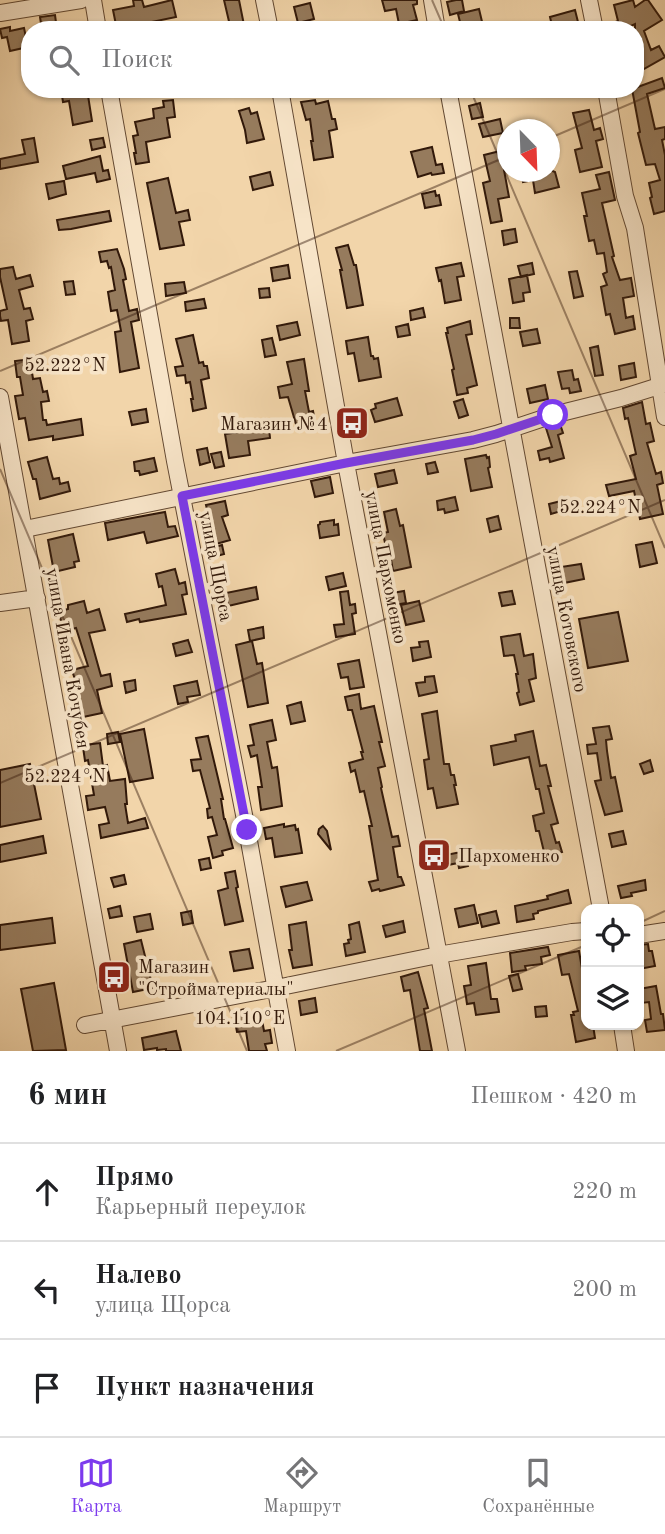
<!DOCTYPE html>
<html lang="ru">
<head>
<meta charset="utf-8">
<style>
  body { margin:0; font-family:"Old Standard TT",serif; background:#f2f2f2; color:#202124 }
  .controls { position:absolute; right:21px; bottom:21px; display:grid; overflow:hidden; border-radius:14px; box-shadow:0 2px 5px #0004 }
  .controls button { width:63px; height:63px; display:grid; place-items:center; padding:0; border:0; border-bottom:2px solid #e0e0e0; background:#fff; color:#202124; font:35px sans-serif }
  .compass { position:absolute; left:497px; top:119px; width:63px; height:63px; border-radius:50%; background:#fff; box-shadow:0 2px 5px #0004; rotate:157deg }
  .stop { position:absolute; width:21px; height:21px; margin:-16px; border:5px solid #7c3aed; border-radius:50%; background:#fff }
  .stop.end { background:#7c3aed; border-color:#fff; box-shadow:0 2px 7px #0008 }
  .list { margin:0; padding:0; list-style:none }
  h2 { display:flex; justify-content:space-between; align-items:center; height:91px; margin:0; padding:0 28px; font-size:30px }
  h2 small { font-size:23px; font-weight:400; color:#757577 }
  .list li { display:grid; grid-template-columns:46px 1fr auto; gap:21px; align-items:center; box-sizing:border-box; height:98px; padding:0 28px; border-top:2px solid #e0e0e0 }
  .list b { display:block; font-size:26px; white-space:nowrap }
  .list p { margin:0; font-size:23px; white-space:nowrap; color:#757577 }
  .list em { font-size:23px; font-style:normal; color:#757577 }
  .icon { flex:none; width:38px; height:38px; fill:none; stroke:currentColor; stroke-width:2; stroke-linecap:round; stroke-linejoin:round }
  .map { position:relative; flex:none; width:665px; height:1051px; overflow:hidden }
  .search { position:absolute; background:#fff; box-shadow:0 2px 5px #0004; left:21px; right:21px; top:21px; height:77px; display:flex; align-items:center; gap:18px; box-sizing:border-box; padding:0 24px; border-radius:28px; color:#757577; font-size:26px }
  .sheet { height:385px; background:#fff }
  nav { display:flex; justify-content:space-around; align-items:center; box-sizing:border-box; height:98px; border-top:2px solid #e0e0e0; background:#fff; font-size:19px; color:#757577 }
  nav a { display:grid; justify-items:center; gap:4px }
  nav .on { color:#7c3aed }
  .map>svg:first-child { display:block }
  .building { fill:#967b5d; stroke:#32190a; stroke-width:2 }
  .lines { fill:none; stroke-linecap:round; stroke-linejoin:round }
  .minor-casing { stroke:#624832; stroke-width:18 }
  .minor { stroke:#f7e4c8; stroke-width:16 }
  .route { stroke:#7c3aed; stroke-width:9 }
  .ticks { fill:none; stroke:#32190a; stroke-width:2; stroke-opacity:0.45 }
  .labels { text-anchor:middle; stroke-width:7; stroke-linejoin:round; paint-order:stroke }
  .poi-label { font-size:19px; fill:#32190a; stroke:#f7e4c8; text-anchor:start }
  .street-label { font-size:19px; fill:#32190a; stroke:#f7e4c8 }
  .ticks-label { font-size:18px; text-anchor:middle; fill:#32190a; stroke:#f7e4c8; stroke-width:7; stroke-linejoin:round; paint-order:stroke }
</style>
</head>
<body>
<div class="map">
<svg width="665" height="1051" viewBox="0 0 665 1051">
  <rect width="100%" height="100%" fill="#f2d5aa"/>
  <filter id="stains"><feTurbulence type="fractalNoise" baseFrequency=".00286" numOctaves="4"/><feColorMatrix values="0 0 0 0 .2 0 0 0 0 .09 0 0 0 0 .02 0 0 0 .5 -.17"/></filter>
  <radialGradient id="worn" r=".72"><stop offset=".6" stop-color="#630" stop-opacity="0"/><stop offset="1" stop-color="#630" stop-opacity=".3"/></radialGradient>
  <path class="building" d="M133,0H142L144,7L172,0L176,17L127,27V30H117L113,10L134,6Z
    M224,0H239L245,30H231Z
    M382,0H417V4L413,5L417,20L399,24L396,9L385,11Z
    M456,0H462L464,11L450,15L447,2Z
    M633,0L635,7L645,0H648L662,20L644,31L651,50L659,46L665,57L635,74V24L622,30H605V26L618,21L614,5Z
    M310,3L314,19L298,23L294,7Z
    M479,9L484,30H462L458,14Z
    M575,10L580,30H570L569,27L553,30L550,17Z
    M55,15L57,30H42L40,17Z
    M10,27V31L24,28L28,47L10,51L7,37L2,38L0,29Z
    M662,78L665,88L647,94L655,129L665,127V139L662,140L665,155V211L654,214L650,198L652,197L649,183L660,180L655,164L646,165L638,133L640,132L632,89H635V88Z
    M61,89H87L92,121L73,125L69,101L63,102Z
    M173,100L175,117L167,118L170,137L146,142L149,162L136,164L134,153H136L133,136L138,135L135,122L154,118L153,109L164,107L163,101Z
    M315,100L316,104L328,101L332,119H335L337,129L329,131L333,157L314,160L311,141H313L310,119L306,120L301,102Z
    M480,103L483,117L472,119L469,106Z
    M249,108L251,114L257,112L264,139L247,143L245,130L239,111Z
    M589,110L594,130L600,128L603,139L596,141L602,167L580,172L575,150L582,148L573,113Z
    M500,119L503,133L483,137L479,124Z
    M34,138L38,162L0,169V159L25,154L22,140Z
    M103,138L105,147L92,150L90,140Z
    M432,147L436,165L442,164L444,173L432,175L431,173L418,177L411,152Z
    M504,150L508,169L504,170L509,197L498,199L502,221L491,223L483,183L490,181L484,155Z
    M100,156L103,171L108,170L110,179L97,182L95,173L66,179L63,166Z
    M550,170L555,172L559,187L535,193L533,180L523,182L521,172Z
    M270,172L273,185L253,190L250,177Z
    M609,172L615,200L602,203L614,256L612,257L620,280L631,278L634,296L623,298L626,318L633,316L635,329L615,334L610,314L606,315L601,287L607,285L603,274L607,272L604,253L597,254L594,240L589,241L584,216H587L582,193L600,189L596,175Z
    M168,178L176,213L188,210L190,220L179,222L184,245L160,249L147,183Z
    M64,181L66,194L49,199L46,184Z
    M435,191L436,196L439,195L441,205L425,208L422,194Z
    M109,211L111,221L71,229L59,230L57,220Z
    M515,229L517,242L504,245L502,231Z
    M348,245L354,265H356L363,305L347,308L340,270H342L336,248Z
    M117,249L124,269L126,279L123,280L129,311L137,309L139,320L131,322L139,368L120,372L115,332L121,331L117,310L111,311L108,292L115,290L111,267L109,268L107,261L101,262L99,252Z
    M461,263L464,276L457,277L461,300L445,303L441,280L439,281L436,268Z
    M532,263L534,274L521,277L518,266Z
    M288,265L290,278L273,281L271,268Z
    M13,267L16,279L30,275L33,286L19,290L24,309L30,308L33,319L26,321L29,341L12,344L8,320L1,321L0,316V311L7,309L0,277V269Z
    M577,271L583,296L574,298L569,272Z
    M527,275L530,292L523,293L524,301L513,303L509,279Z
    M73,281L75,294L66,295L64,282Z
    M184,282L186,293L166,296L165,284Z
    M269,288L270,297L260,298L259,289Z
    M204,299L206,308L186,311L185,302Z
    M423,308L425,317L411,320L410,311Z
    M510,318H519L520,328H510Z
    M470,321L472,334L466,335L477,385L467,388L468,393L457,395L452,370L454,369L446,333H448L447,328Z
    M297,322L300,335L280,340L277,326Z
    M408,324L410,335L398,337L396,327Z
    M537,329L540,343L523,346L520,332Z
    M193,335L199,363L203,362L204,366H207L209,378L201,380L206,408L193,411L191,399H193L190,382L186,383L185,375L177,376L175,367L183,366L176,339Z
    M368,337L371,356H373L374,359L378,358L381,377L359,381L354,353L348,354L346,341Z
    M272,338L276,355L265,357L262,340Z
    M598,346L603,375L595,376L590,348Z
    M30,359L33,379L40,378L43,392L47,391L49,401L41,402L43,420H46L47,425L81,419L83,435L53,440V436L29,440L25,418L19,419L15,396L23,395L20,377H17L15,361Z
    M304,359L309,391H305L309,412L313,411L316,426L298,431L288,397L280,398L278,387L292,384L287,362Z
    M634,363L636,377L621,380L619,366Z
    M572,370L574,380L578,379L581,391L570,393L569,388L562,389L558,372Z
    M545,385L548,399L530,403L527,389Z
    M397,398L402,415L375,422L371,410L376,408L375,404Z
    M463,399L468,415L459,418L454,402Z
    M642,402L646,424L650,423L654,441L647,443L656,474L661,472L663,483L657,485L663,514L640,519L634,491L609,496L606,485L636,479L630,456L636,454L628,418L625,419L623,408Z
    M146,409L148,422L132,425L129,412Z
    M560,424L563,433L558,435L564,458L550,462L549,458L540,460L538,451L552,447L546,428Z
    M269,428L270,438L248,441L250,455L229,458L225,434Z
    M207,448L210,462L200,465L197,450Z
    M221,452L224,466L215,468L211,454Z
    M486,455L487,458L489,457L490,467L488,468L492,487L471,491L465,459Z
    M47,457L53,479L59,478L60,484L68,482L70,491L40,499L36,479H33L28,462Z
    M154,458L157,471L140,475L139,471H135L134,462Z
    M435,462L438,472L428,474L426,464Z
    M394,470L397,483L378,487L375,474Z
    M330,477L333,493L315,497L311,481Z
    M455,497L458,510L445,513L444,509L438,510L437,501Z
    M569,499L571,508L551,514L549,504Z
    M225,501L228,515L222,517L230,540L216,544L206,505Z
    M396,509L400,526L403,525L411,567L393,571L388,542L385,543L383,533L388,532L384,512Z
    M165,512L168,527L175,526L178,536L147,543L144,532L108,540L105,523Z
    M498,516L501,529L490,532L487,519Z
    M334,520V525L338,524L339,535L320,538L318,525L320,524V522Z
    M73,534L79,561L74,562L75,567L54,572L48,540Z
    M652,542L657,563L640,567L636,545Z
    M222,545L224,554L213,557L211,548Z
    M581,564L584,579L564,583L561,567Z
    M175,569L179,584L185,582L187,594L182,595L186,614L140,622L139,619L127,622L125,614L166,605L162,586L159,587L156,574Z
    M343,573L346,586L329,590L326,577Z
    M256,587L258,599L228,606L226,593Z
    M348,591L350,605L355,604L356,613L352,614L355,634L336,637L334,625L344,624L340,592Z
    M404,591L406,603L394,605L392,593Z
    M512,591L515,604L502,606L499,593Z
    M84,601L87,613L99,609L105,630L89,633L101,676L110,674L112,686L97,690L102,713L83,717L79,693L72,670L88,666L76,628L64,631L60,617L62,616L61,611L68,609V605Z
    M419,601L424,621L406,625L401,605Z
    M618,612L628,661L588,668L579,619Z
    M263,627L264,638L250,641L248,630Z
    M520,634L524,656L533,654L536,678L529,680L534,701L520,705L517,693L519,692L516,674H518L514,655L504,656L501,637Z
    M188,640L192,652L176,656L173,644Z
    M252,641L257,664L262,663L268,703L248,707L236,645Z
    M428,641L431,657L413,661L411,648L420,647L419,642Z
    M359,660L364,687L350,689L348,677L341,678L338,664Z
    M434,676L437,692L419,696L416,683L425,682V677Z
    M135,680L136,690L126,693L124,682Z
    M197,681L200,695L187,697L188,702L178,704L174,686Z
    M359,694L361,709L374,706L382,742H379L385,766L378,768L382,787L381,788L392,837L398,836L400,846L393,847L398,877H401L404,885L380,891L379,889L372,891L369,882L378,880L369,826H372L364,791L360,792L355,770L351,772L349,763L363,759L361,752H363L352,710H348L345,697Z
    M301,702L305,721L291,724L287,706Z
    M437,711L444,764H449L451,775H454L456,785H454L458,804L437,808L433,788L428,789L424,760L429,759L422,714Z
    M272,720L276,740L267,742L272,768L277,767L282,806L261,810L258,787H262L257,755L251,757L248,746L254,745L250,725Z
    M609,726L612,739L606,740L607,751L611,778L615,777L622,811L605,815L595,781L601,780L597,753L588,754L587,745L596,744L593,728Z
    M144,729L153,778L130,782L120,734Z
    M533,731L540,766L546,765L551,786H548L558,823L551,825L556,843L559,842L562,852L545,856L539,831H536L533,816L544,813L539,789H536L529,757L494,765L491,746L516,741L515,735Z
    M118,732L120,742L108,744L107,734Z
    M208,736L223,799H221L224,819H225L233,848L222,851L223,855L213,858L208,837L217,835L212,817L208,818L207,809L210,808L200,770L193,771L191,760L201,759L196,738Z
    M100,743L103,766L107,765L110,781L125,779L127,804H125L128,823L145,818L148,828L101,838L99,825L109,823L105,807L88,810L86,796L94,795L88,760L85,761L83,747L85,746V745Z
    M650,760L653,771L644,774L640,764Z
    M30,764L41,819L0,827V770Z
    M284,824V827L295,825L296,830L298,829L302,853L275,857L272,838L266,839L264,828Z
    M323,826L327,831L331,850L318,834L319,829Z
    M623,831L626,844L612,847L609,834Z
    M43,836L46,853L0,862V845Z
    M466,851L468,866L459,868L458,863L448,865L446,855Z
    M209,858L211,868L201,870L199,860Z
    M235,871L238,887L236,888L243,921L225,925L218,891L228,888L225,873Z
    M124,875L126,884L114,887L111,878Z
    M645,880L646,890L631,893L632,896L621,898L618,886Z
    M307,882L312,900L286,907L281,887Z
    M568,890L571,903L538,911V913L533,914L534,919L517,922L515,906L548,899L547,896Z
    M474,905L478,923L459,927L455,909Z
    M120,906L122,916L110,918L108,909Z
    M191,911L193,923L183,925L181,913Z
    M496,911L499,923L482,927L479,915Z
    M150,914L153,929L137,932L134,917Z
    M52,918L55,943L0,950V925Z
    M403,921L405,932L386,937L383,926Z
    M306,922L312,965L293,968L289,950H292L289,925Z
    M359,922L365,952L346,956L344,944L349,943L348,940L351,939L349,925Z
    M141,940L153,988L133,992L124,944Z
    M648,944L649,951H652L655,966L639,969V945Z
    M548,947L550,955L541,957L542,964L525,966L526,970L512,972L510,953Z
    M249,949L253,968L234,971L230,952Z
    M579,951L584,980H586V1025H593L595,1038L576,1042L571,1015H574L573,1012L578,1011L569,974L562,975L558,955Z
    M486,963L491,999H497L499,1012L476,1015L474,1003L467,1004L466,997L464,986L471,985L468,966Z
    M418,972L428,1008L424,1009L432,1051H420L410,990L404,991L401,977Z
    M518,974L522,989L513,991L509,976Z
    M54,983L66,1050L33,1051L21,989Z
    M656,986L661,1014H663L665,1030L647,1032L645,1020L651,1019L649,1002L641,1003L639,989Z
    M315,998L317,1012L301,1015L299,1001Z
    M546,1006L547,1016L536,1017L535,1007Z
    M245,1009V1011L247,1010L248,1016L261,1014L264,1031L270,1030L272,1043L265,1044L267,1051H249L246,1031L237,1032L233,1012Z
    M176,1031L181,1051H166V1049L157,1050V1048L144,1050L142,1038Z"/>
  <g class="lines">
    <g class="minor-casing">
      <path id="minor" d="M93,0L98,30
        M264,0L270,30
        M432,0L437,30
        M589,0L595,30
        M0,13L81,0
        M109,89L175,461L247,830L287,1051
        M280,89L346,463L457,1051
        M448,89L601,909
        M606,89L625,196L635,228L665,417
        M0,397L118,1051
        M25,529L346,463L473,440L496,434L553,415L621,398L665,384
        M0,603L37,598
        M639,935L665,931
        M85,1025L276,988L438,955L572,932L586,931
        M622,1025L626,1051"/>
    </g>
    <use href="#minor" class="minor"/>
  </g>
  <g class="lines">
    <path class="route" d="M247,830L182,496L346,463L473,440L496,434L553,415"/>
  </g>
  <path class="ticks" d="M432,0L445,30M470,89L665,548M550,138L665,89M0,371L508,156M0,469L247,1051M0,783L665,500M639,923L665,911M336,1051L586,945"/>
  <defs>
    <g id="bus-square" transform="scale(1.75)"><rect x="-9" y="-9" width="18" height="18" rx="4" fill="#8f2418" stroke="#f7e4c8"/><path d="M-5-6H5V4H4V6H2V4H-2V6H-4V4H-5ZM-3.5-4V0h7V-4ZM-3.5 1.2v1.5H-2V1.2ZM2 1.2v1.5H3.5V1.2Z" fill="#fff"/></g>
  </defs>
  <g fill-rule="evenodd">
    <use href="#bus-square" x="352" y="423"/>
    <use href="#bus-square" x="434" y="855"/>
    <use href="#bus-square" x="114" y="977"/>
  </g>
  <g class="labels">
    <g class="poi-label">
      <text x="328" y="430" text-anchor="end">Магазин №4</text>
      <text x="458" y="862">Пархоменко</text>
      <text x="138" y="973">Магазин<tspan x="138" dy="22">"Стройматериалы"</tspan></text>
    </g>
    <g class="street-label">
      <text transform="translate(217 566) rotate(79)" y="7">улица Щорса</text>
      <text transform="translate(387 567) rotate(79)" y="7">улица Пархоменко</text>
      <text transform="translate(568 619) rotate(79)" y="7">улица Котовского</text>
      <text transform="translate(69 658) rotate(80)" y="7">улица Ивана Кочубея</text>
    </g>
  </g>
  <g class="ticks-label">
    <text x="65" y="371">52.222°N</text>
    <text x="600" y="513">52.224°N</text>
    <text x="65" y="782">52.224°N</text>
    <text x="240" y="1024">104.110°E</text>
  </g>
  <rect width="100%" height="100%" filter="url(#stains)"/>
  <rect width="100%" height="100%" fill="url(#worn)"/>
</svg>
<div class="controls">
<button><svg class="icon" aria-label="locate" viewBox="0 0 24 24"><circle cx="12" cy="12" r="6"/><path d="M12 2v4M12 18v4M2 12h4M18 12h4"/></svg></button>
<button><svg class="icon" aria-label="layers" viewBox="0 0 24 24"><path d="M12 4l9 5-9 5-9-5zM3 14l9 5 9-5"/></svg></button>
</div>
<svg class="compass" viewBox="-18 -18 36 36"><path d="M0-13l5 13h-10z" fill="#e53935"/><path d="M0 13l5-13h-10z" fill="#757577"/></svg>
<div class="stop" style="left:553px;top:415px"></div>
<div class="stop end" style="left:247px;top:830px"></div>
<div class="search"><svg class="icon" aria-label="search" viewBox="0 0 24 24"><circle cx="10" cy="10" r="6"/><path d="M15 15l6 6"/></svg>Поиск</div>
</div>
<section class="sheet">
<h2>6 мин<small>Пешком · 420 m</small></h2>
<ul class="list">
<li><svg class="icon" aria-label="ahead" viewBox="0 0 24 24"><path d="M12 20V5M6 11l6-6 6 6"/></svg><div><b>Прямо</b><p>Карьерный переулок</p></div><em>220 m</em></li>
<li><svg class="icon" aria-label="left" viewBox="0 0 24 24"><path d="M17 20v-9H6M10 6l-5 5 5 5"/></svg><div><b>Налево</b><p>улица Щорса</p></div><em>200 m</em></li>
<li><svg class="icon" aria-label="arrive" viewBox="0 0 24 24"><path d="M6 21V4h12l-3 4 3 4H6"/></svg><div><b>Пункт назначения</b></div></li>
</ul>
</section>
<nav>
<a class="on"><svg class="icon" aria-label="map" viewBox="0 0 24 24"><path d="M3 6l6-2 6 2 6-2v14l-6 2-6-2-6 2zM9 4v14M15 6v14"/></svg>Карта</a>
<a><svg class="icon" aria-label="directions" viewBox="0 0 24 24"><path d="M12 3l9 9-9 9-9-9zM9 14v-3h6M13 9l2 2-2 2"/></svg>Маршрут</a>
<a><svg class="icon" aria-label="saved" viewBox="0 0 24 24"><path d="M7 4h10v16l-5-4-5 4z"/></svg>Сохранённые</a>
</nav>
</body>
</html>
